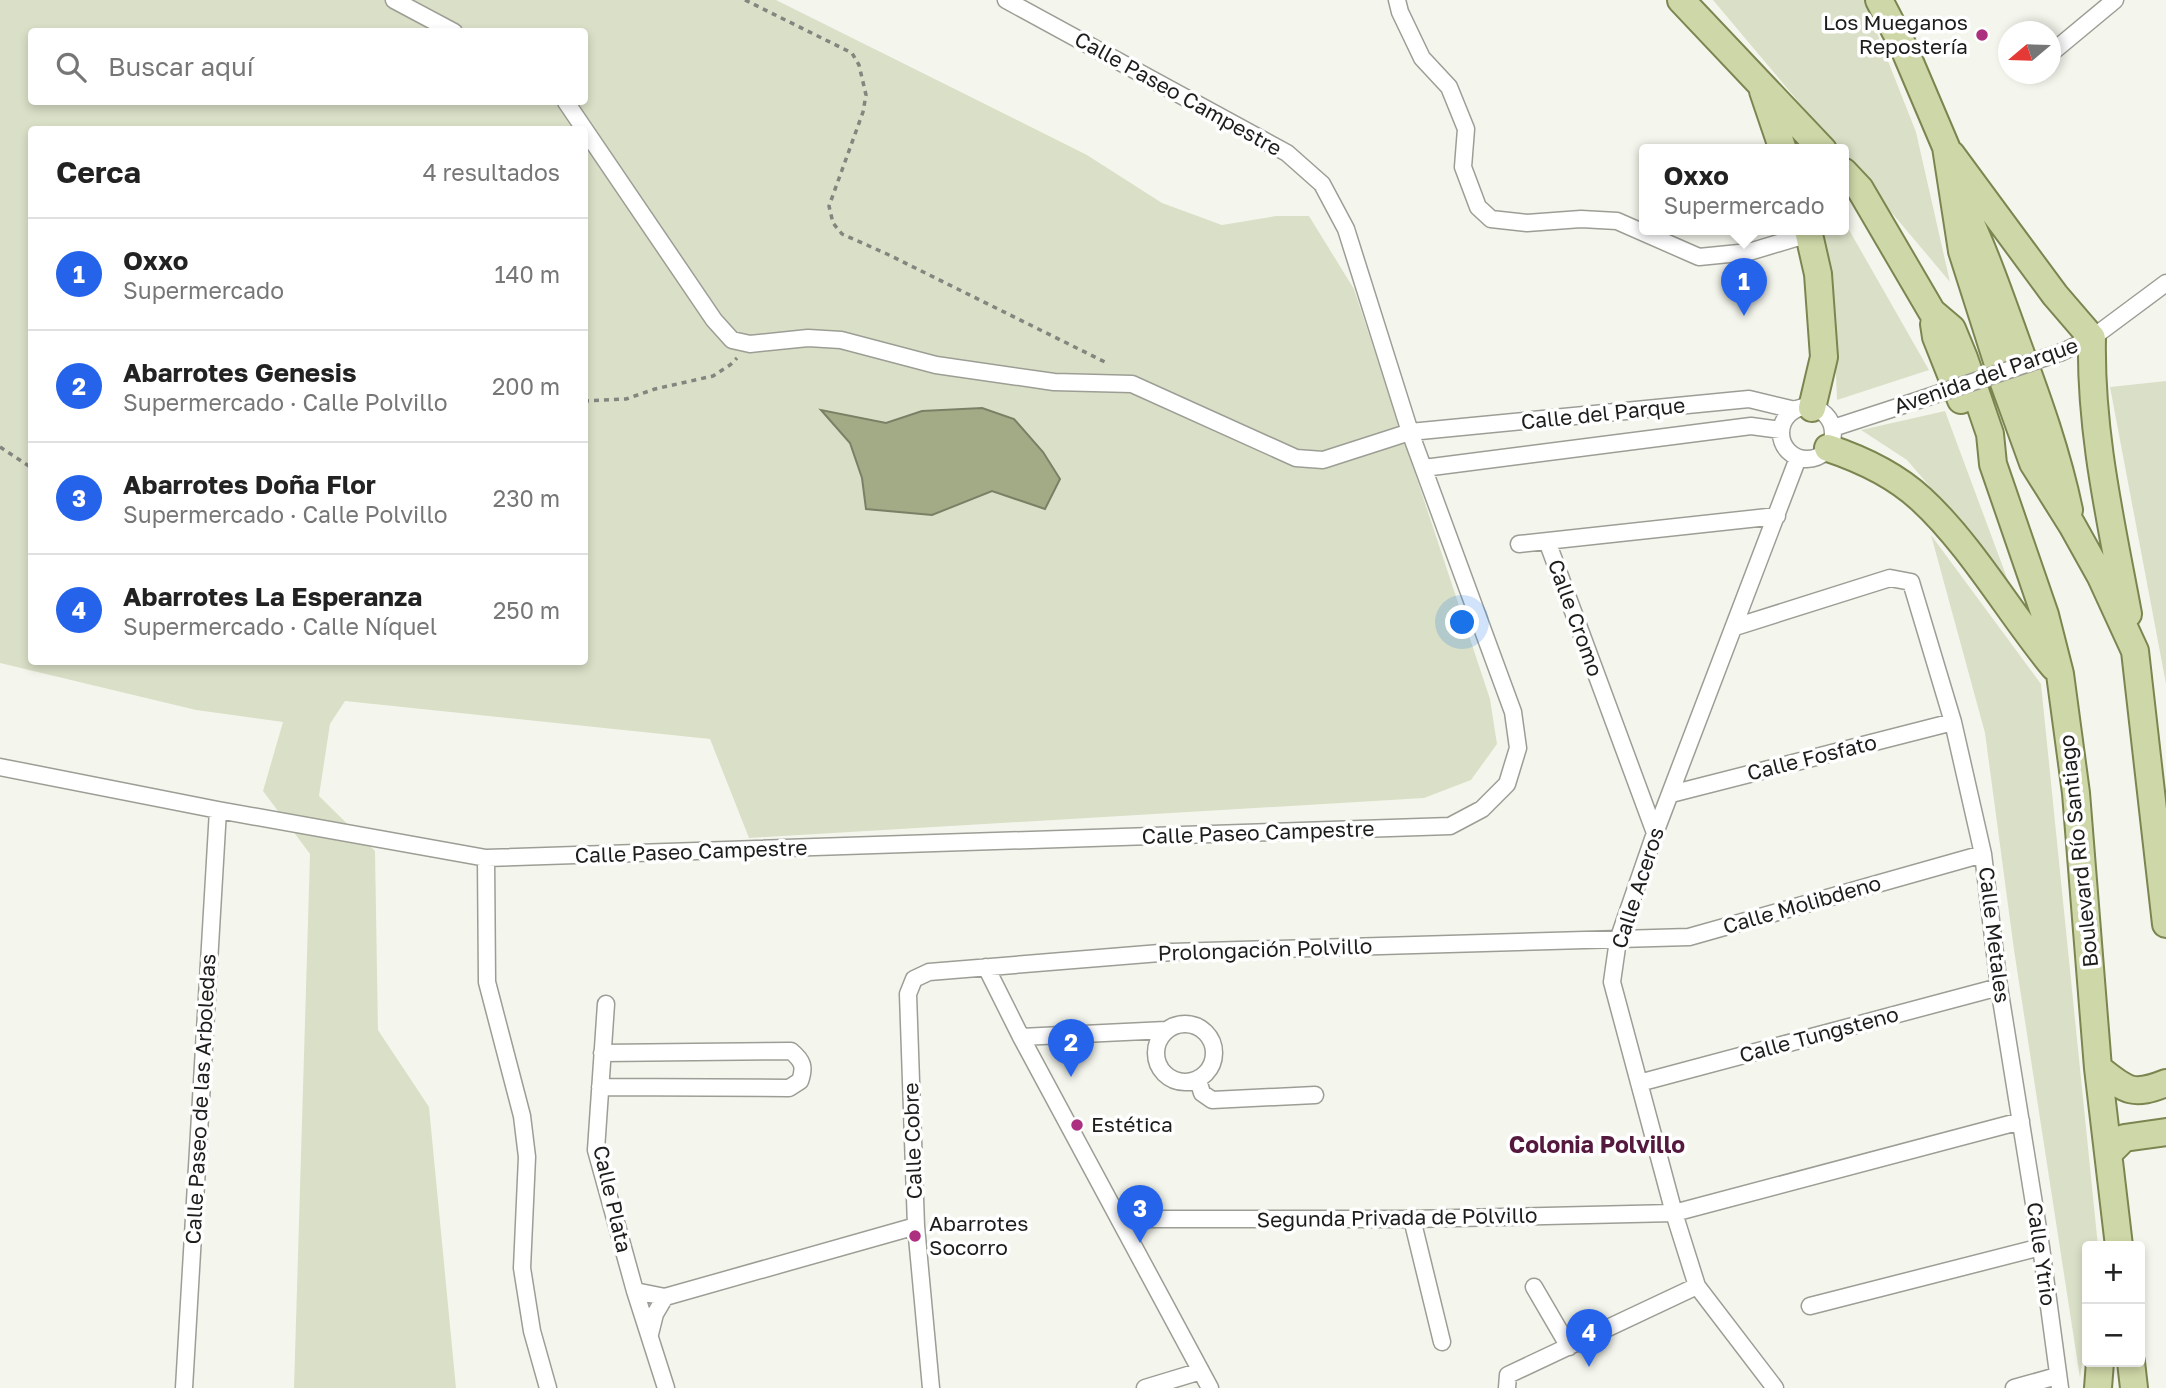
<!DOCTYPE html>
<html lang="es">
<head>
<meta charset="utf-8">
<style>
  body { margin:0; font-family:"Golos Text",sans-serif; background:#f6f6f6; color:#222 }
  .controls { position:absolute; right:21px; bottom:21px; display:grid; overflow:hidden; border-radius:7px; box-shadow:0 4px 10px #0003 }
  .controls button { width:63px; height:63px; display:grid; place-items:center; padding:0; border:0; border-bottom:2px solid #e0e0e0; background:#fff; color:#222; font:35px sans-serif }
  .compass { position:absolute; left:1998px; top:21px; width:63px; height:63px; border-radius:50%; background:#fff; box-shadow:0 4px 10px #0003; rotate:251deg }
  .you { position:absolute; left:1463px; top:623px; width:24px; height:24px; margin:-18px; border:5px solid #fff; border-radius:50%; background:#1a73e8; box-shadow:0 0 0 10px #1a73e833 }
  .badge { display:grid; place-items:center; width:46px; height:46px; border-radius:50%; background:#2563eb; color:#fff; font-size:23px; font-weight:700 }
  .pin { position:absolute; translate:-50% -58px; filter:drop-shadow(0 2px 4px #0008) }
  .pin::after { content:''; position:absolute; top:37px; width:24px; height:21px; background:inherit; clip-path:polygon(0 0,100% 0,50% 100%) }
  .popup { position:absolute; left:1639px; top:144px; width:210px; height:91px; box-sizing:border-box; display:grid; place-content:center; border-radius:7px; background:#fff; filter:drop-shadow(0 2px 5px #0005); font-size:23px; white-space:nowrap; color:#767676 }
  .popup b { font-size:26px; color:#222 }
  .popup::after { content:''; position:absolute; left:50%; top:100%; margin-left:-14px; border:14px solid transparent; border-top-color:#fff }
  .list { margin:0; padding:0; list-style:none }
  h2 { display:flex; justify-content:space-between; align-items:center; height:91px; margin:0; padding:0 28px; font-size:30px }
  h2 small { font-size:23px; font-weight:400; color:#767676 }
  .list li { display:grid; grid-template-columns:46px 1fr auto; gap:21px; align-items:center; box-sizing:border-box; height:112px; padding:0 28px; border-top:2px solid #e0e0e0 }
  .list b { display:block; font-size:26px; white-space:nowrap }
  .list p { margin:0; font-size:23px; white-space:nowrap; color:#767676 }
  .list em { font-size:23px; font-style:normal; color:#767676 }
  .icon { flex:none; width:38px; height:38px; fill:none; stroke:currentColor; stroke-width:2; stroke-linecap:round; stroke-linejoin:round }
  .map { position:relative; flex:none; width:2166px; height:1388px; overflow:hidden }
  .search { position:absolute; background:#fff; box-shadow:0 4px 10px #0003; left:28px; top:28px; width:560px; height:77px; display:flex; align-items:center; gap:18px; box-sizing:border-box; padding:0 24px; border-radius:7px; color:#767676; font-size:26px }
  .panel { position:absolute; background:#fff; box-shadow:0 4px 10px #0003; left:28px; top:126px; width:560px; height:539px; border-radius:7px }
  .map>svg:first-child { display:block }
  .green { fill:#dae0c7; fill-rule:evenodd }
  .water { fill:#a2aa86; stroke:#7a8066; stroke-width:2 }
  .lines { fill:none; stroke-linecap:round; stroke-linejoin:round }
  .minor-casing { stroke:#9c9e95; stroke-width:19 }
  .primary-casing { stroke:#7b8550; stroke-width:30 }
  .path { stroke:#83857f; stroke-width:3.5; stroke-dasharray:5 5; stroke-linecap:butt }
  .minor { stroke:#fff; stroke-width:16 }
  .primary { stroke:#ced7a7; stroke-width:26 }
  .minor-bridge-casing { stroke:#9c9e95; stroke-width:19; stroke-linecap:butt }
  .minor-bridge { stroke:#fff; stroke-width:16 }
  .poi-dot { fill:#ad2f7f; stroke:#fff; stroke-width:2.5 }
  .labels { text-anchor:middle; stroke-width:7; stroke-linejoin:round; paint-order:stroke }
  .poi-label { font-size:21px; fill:#1d1e1b; stroke:#fff; text-anchor:start }
  .street-label { font-size:21px; fill:#1d1e1b; stroke:#fff }
  .neighbourhood-label { font-size:23px; font-weight:bold; fill:#55193e; stroke:#fff }
</style>
</head>
<body>
<div class="map">
<svg width="2166" height="1388" viewBox="0 0 2166 1388">
  <rect width="100%" height="100%" fill="#f4f6ed"/>
  <path class="green" d="M0,0H776L1087,155L1162,203L1222,225L1276,216H1309L1354,289L1490,699L1497,744L1471,780L1424,798L749,838L710,739L345,701L330,724L319,796L375,851L378,1030L429,1107L456,1388H294L310,854L263,791L283,722L196,710L0,663ZM32,32H584V102H32ZM32,130H584V662H32Z
    M1713,0H1864L1916,132L1950,282L1844,156V150H1839Z
    M1844,221L1929,370L1837,400L1832,278L1821,230H1844Z
    M2166,381V684L2110,387Z
    M1945,411L2010,586L1961,523L1907,460L1861,430Z
    M1931,535L2041,684L2098,1246H2087V1325L2080,1378L2014,950L1985,733Z"/>
  <path class="water" d="M982,408L1014,419L1043,452L1060,479L1045,509L992,491L932,515L866,509L862,478L850,443L821,410L886,423L922,411Z"/>
  <g class="lines">
    <g class="minor-casing">
      <path id="minor" d="M394,0L454,32
        M1397,0L1400,12L1422,58L1449,87L1466,129L1463,167L1478,207L1491,219L1527,223L1581,219L1617,221L1699,257L1749,252L1809,234
        M2050,54L2115,0
        M566,102L714,320L732,340L750,344L808,338L841,340L936,365L1054,382L1132,384L1296,458L1323,460L1410,432L1749,399L1795,410
        M2062,352L2092,338L2166,283
        M1781 433a26 26 0 1 1 52 0a26 26 0 1 1-52 0Z
        M1833,428L1922,399
        M1424,468L1751,426L1781,430
        M1547,541L1655,833
        M1519,544L1777,516
        M1735,627L1890,578L1911,582L1953,722L1983,854L1999,987L2041,1247L2060,1388
        M0,767L218,810L486,858L1450,826L1482,809L1507,784L1518,748L1513,712L1410,432L1346,229L1322,184L1287,153L1006,0
        M1671,794L1953,722
        M486,858L487,982L522,1116L527,1157L522,1268L532,1331L548,1388
        M986,967L1021,1037L1210,1388
        M606,1004L596,1150L635,1291L666,1388
        M1156 1053a29 29 0 1 1 58 0a29 29 0 1 1-58 0Z
        M1021,1037L1166,1030
        M1198,1080L1202,1093L1212,1100L1315,1095
        M1639,1083L1999,987
        M600,1087L789,1088L800,1081C805,1067 803,1061 791,1051L602,1053
        M1119,1219H1412L1674,1213L2021,1121
        M1412,1219L1442,1342
        M1534,1287L1569,1347
        M635,1291L665,1297L916,1226
        M1810,1306L2041,1247
        M650,1334L655,1314L665,1297
        M184,1388L218,810
        M931,1388L916,1226L908,994L914,979L929,972L1172,952L1689,937L1983,854
        M1145,1388L1201,1371
        M1507,1388L1508,1375L1697,1286
        M1775,1388L1697,1286L1674,1213L1612,982L1618,940L1655,833L1798,458
        M2014,1388L2057,1376"/>
    </g>
    <g class="primary-casing">
      <path id="primary" d="M1681,0L1823,150
        M1879,0L1903,46L1946,147L1962,251L2004,383L2033,463L2072,525L2101,577L2135,651L2166,924
        M1763,91L1783,150
        M1951,154L2055,295L2092,338C2090,432 2111,522 2128,614
        M1844,172L1860,189L1932,312L1952,329L1964,358L1990,434L1993,464L2045,615L2060,674L2076,793L2098,1068L2119,1246
        M1963,206C1985,252 2001,299 2018,346C2038,400 2057,453 2069,510
        M1808,230L1818,274L1824,357L1812,408
        M1934,324L1936,337L1961,400
        M1828,448C1861,459 1895,475 1921,499C1972,546 2010,614 2054,667
        M2098,1068C2126,1090 2131,1097 2166,1083
        M2109,1153L2124,1138L2166,1132
        M2131,1362L2134,1388
        M2098,1388L2100,1362"/>
    </g>
    <path class="path" d="M745,0L852,53L859,65L866,95L863,112L829,206L833,223L842,234L887,254L1109,364
      M584,401L626,399L655,389L713,376L730,365L737,358
      M0,447L32,468"/>
    <use href="#minor" class="minor"/>
    <use href="#primary" class="primary"/>
    <g class="minor-bridge-casing">
      <path id="minor-bridge" d="M1922,399L2062,352"/>
    </g>
    <use href="#minor-bridge" class="minor-bridge"/>
  </g>
  <g class="poi-dot">
    <circle cx="1982" cy="35" r="7"/>
    <circle cx="1077" cy="1125" r="7"/>
    <circle cx="915" cy="1236" r="7"/>
  </g>
  <g class="labels">
    <g class="poi-label">
      <text x="1968" y="30" text-anchor="end">Los Mueganos<tspan x="1968" dy="24">Repostería</tspan></text>
      <text x="1091" y="1132">Estética</text>
      <text x="929" y="1231">Abarrotes<tspan x="929" dy="24">Socorro</tspan></text>
    </g>
    <g class="street-label">
      <text transform="translate(1178 94) rotate(29)" y="7">Calle Paseo Campestre</text>
      <text transform="translate(1986 376) rotate(-19)" y="7">Avenida del Parque</text>
      <text transform="translate(1603 414) rotate(-6)" y="7">Calle del Parque</text>
      <text transform="translate(1575 618) rotate(70)" y="7">Calle Cromo</text>
      <text transform="translate(1812 758) rotate(-14)" y="7">Calle Fosfato</text>
      <text transform="translate(1258 833) rotate(-2)" y="7">Calle Paseo Campestre</text>
      <text transform="translate(2079 851) rotate(-96)" y="7">Boulevard Río Santiago</text>
      <text transform="translate(691 852) rotate(-2)" y="7">Calle Paseo Campestre</text>
      <text transform="translate(1638 888) rotate(-72)" y="7">Calle Aceros</text>
      <text transform="translate(1802 905) rotate(-16)" y="7">Calle Molibdeno</text>
      <text transform="translate(1994 935) rotate(83)" y="7">Calle Metales</text>
      <text transform="translate(1265 950) rotate(-2)" y="7">Prolongación Polvillo</text>
      <text transform="translate(1819 1035) rotate(-15)" y="7">Calle Tungsteno</text>
      <text transform="translate(201 1099) rotate(-87)" y="7">Calle Paseo de las Arboledas</text>
      <text transform="translate(913 1141) rotate(-92)" y="7">Calle Cobre</text>
      <text transform="translate(612 1199) rotate(77)" y="7">Calle Plata</text>
      <text transform="translate(1397 1218) rotate(-1)" y="7">Segunda Privada de Polvillo</text>
      <text transform="translate(2041 1254) rotate(82)" y="7">Calle Ytrio</text>
    </g>
    <g class="neighbourhood-label">
      <text x="1597" y="1153">Colonia Polvillo</text>
    </g>
  </g>
</svg>
<div class="controls">
<button>+</button>
<button>−</button>
</div>
<svg class="compass" viewBox="-18 -18 36 36"><path d="M0-13l5 13h-10z" fill="#e53935"/><path d="M0 13l5-13h-10z" fill="#767676"/></svg>
<div class="you"></div>
<div class="pin badge" style="left:1744px;top:316px">1</div>
<div class="popup"><b>Oxxo</b>Supermercado</div>
<div class="pin badge" style="left:1071px;top:1077px">2</div>
<div class="pin badge" style="left:1140px;top:1243px">3</div>
<div class="pin badge" style="left:1589px;top:1367px">4</div>
<div class="search"><svg class="icon" aria-label="search" viewBox="0 0 24 24"><circle cx="10" cy="10" r="6"/><path d="M15 15l6 6"/></svg>Buscar aquí</div>
<section class="panel">
<h2>Cerca<small>4 resultados</small></h2>
<ul class="list">
<li><span class="badge">1</span><div><b>Oxxo</b><p>Supermercado</p></div><em>140 m</em></li>
<li><span class="badge">2</span><div><b>Abarrotes Genesis</b><p>Supermercado · Calle Polvillo</p></div><em>200 m</em></li>
<li><span class="badge">3</span><div><b>Abarrotes Doña Flor</b><p>Supermercado · Calle Polvillo</p></div><em>230 m</em></li>
<li><span class="badge">4</span><div><b>Abarrotes La Esperanza</b><p>Supermercado · Calle Níquel</p></div><em>250 m</em></li>
</ul>
</section>
</div>
</body>
</html>
